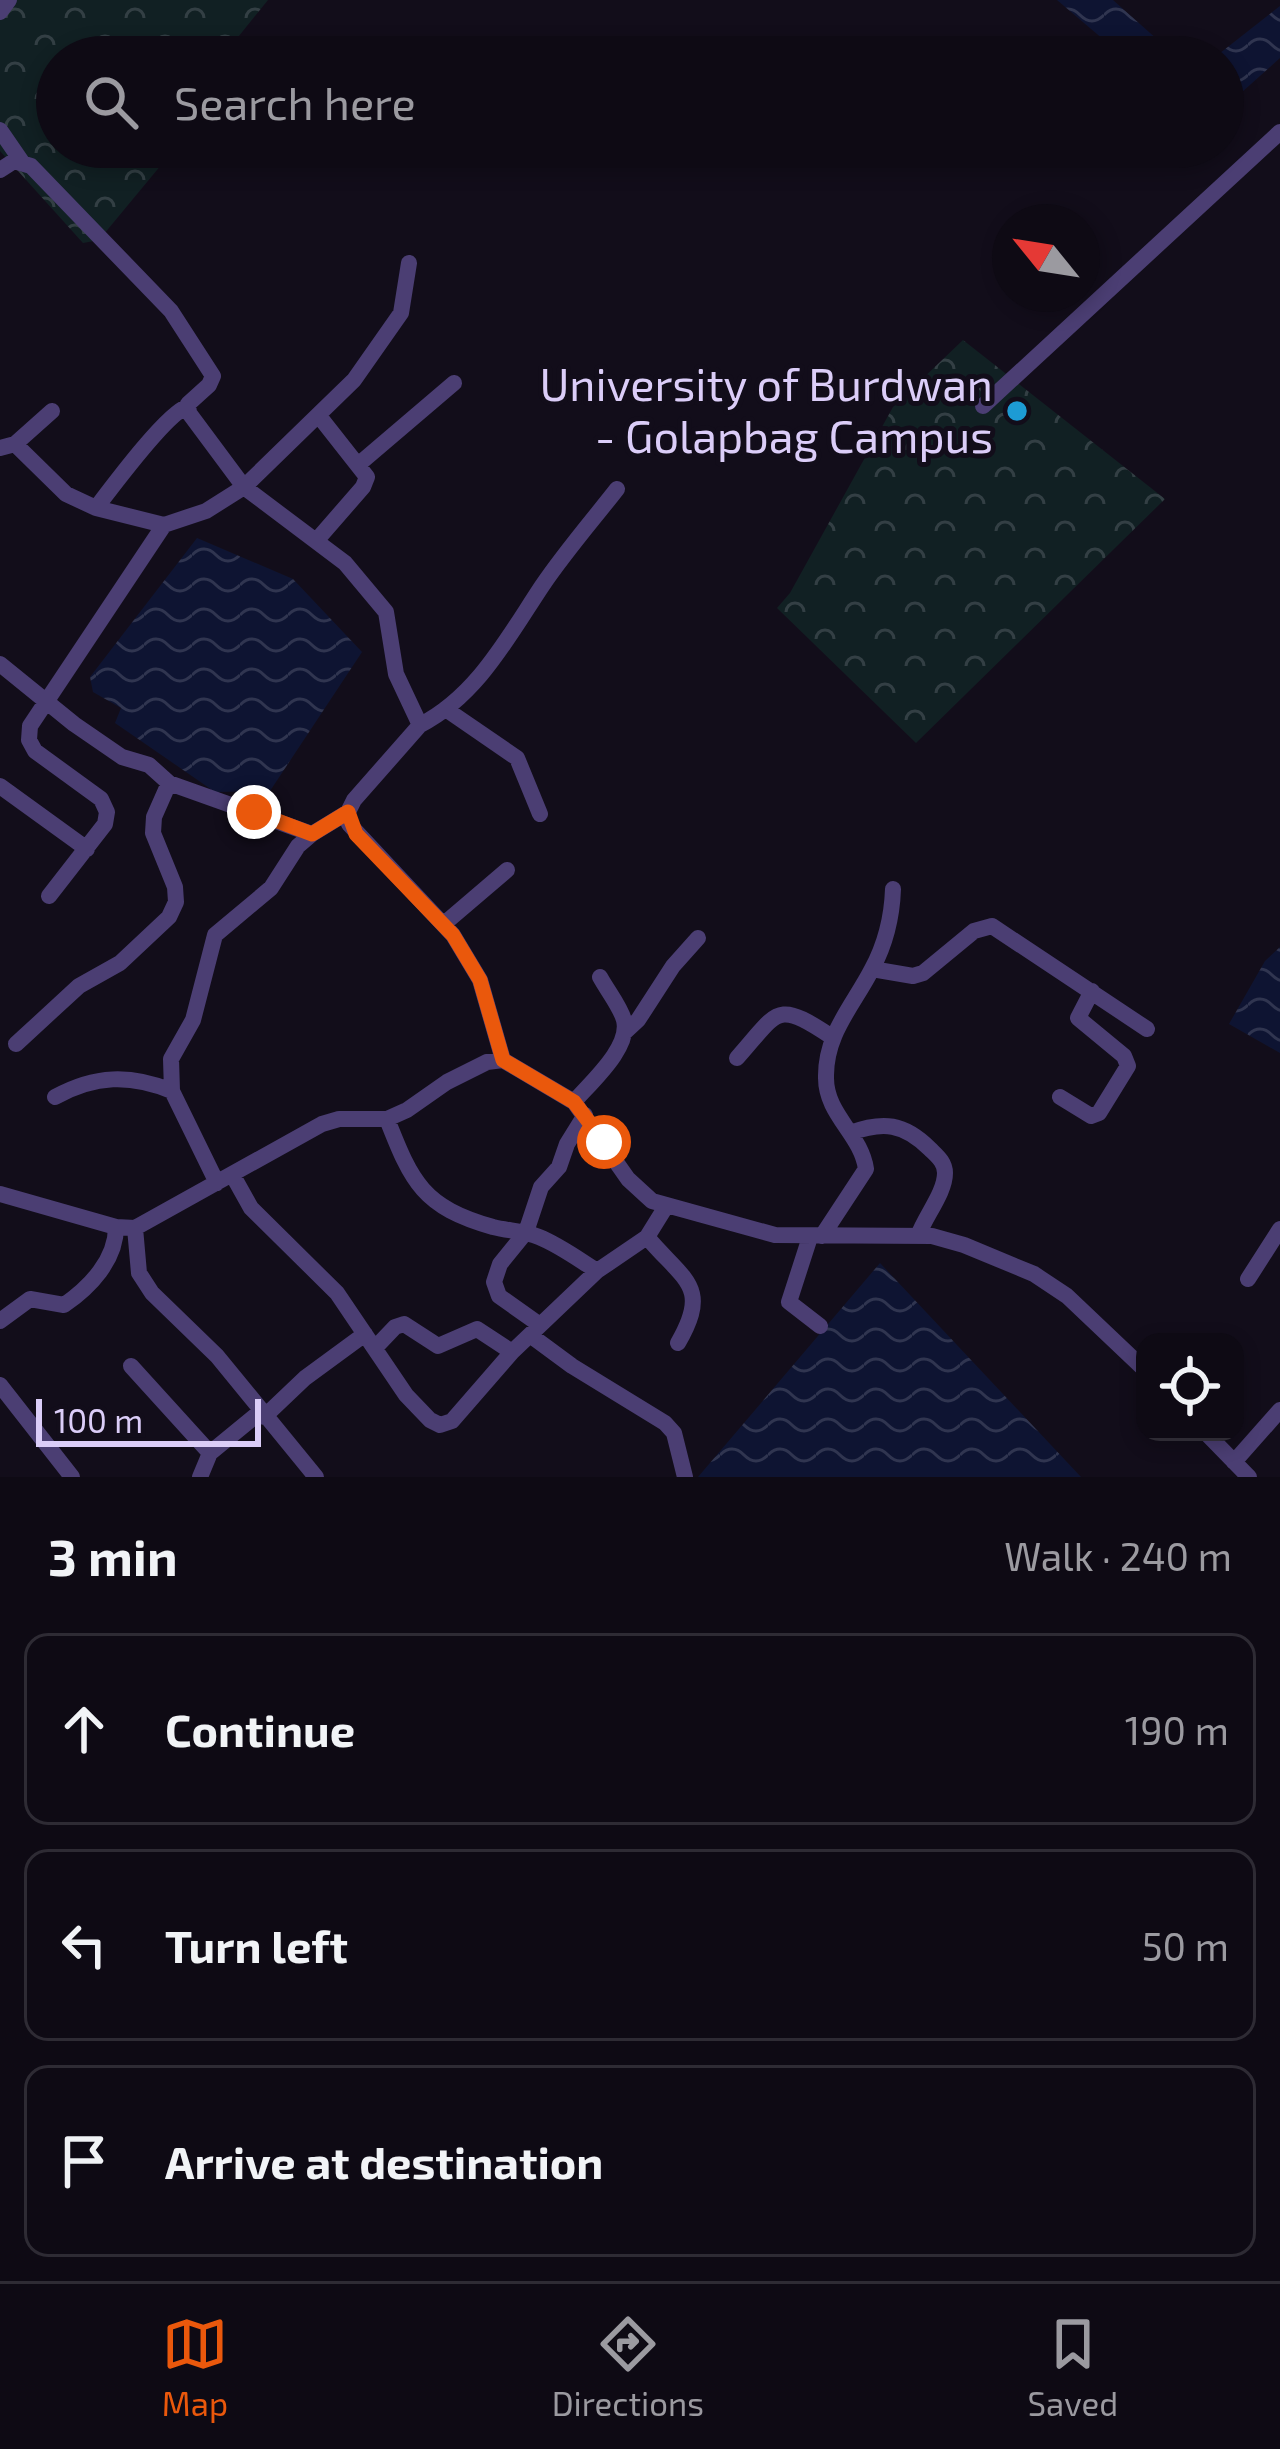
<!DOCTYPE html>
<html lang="en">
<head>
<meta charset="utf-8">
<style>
  body { margin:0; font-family:"Exo 2",sans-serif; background:#17131d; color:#f1f3f6 }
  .controls { position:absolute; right:36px; bottom:36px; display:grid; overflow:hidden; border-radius:24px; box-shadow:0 6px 18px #0003 }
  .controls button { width:108px; height:108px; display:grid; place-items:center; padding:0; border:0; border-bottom:3px solid #2e2b34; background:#0e0a14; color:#f1f3f6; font:60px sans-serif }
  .compass { position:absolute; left:992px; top:204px; width:108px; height:108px; border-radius:50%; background:#0e0a14; box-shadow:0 6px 18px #0003; rotate:300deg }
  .scale { position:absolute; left:36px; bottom:30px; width:225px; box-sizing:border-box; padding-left:12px; border:6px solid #dbcdf8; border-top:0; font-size:33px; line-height:42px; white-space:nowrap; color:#dbcdf8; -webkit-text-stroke:9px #120d1a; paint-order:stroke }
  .stop { position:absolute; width:36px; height:36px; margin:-27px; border:9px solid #ea580c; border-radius:50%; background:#fff }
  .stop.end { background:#ea580c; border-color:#fff; box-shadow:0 3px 12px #0008 }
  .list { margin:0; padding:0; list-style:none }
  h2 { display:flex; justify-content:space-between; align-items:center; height:156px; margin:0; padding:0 48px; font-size:51px }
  h2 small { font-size:39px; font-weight:400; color:#9b9aa0 }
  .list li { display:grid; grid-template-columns:78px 1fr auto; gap:36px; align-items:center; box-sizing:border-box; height:192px; margin:0 24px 24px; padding:0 24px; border:3px solid #2e2b34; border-radius:24px }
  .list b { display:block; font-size:45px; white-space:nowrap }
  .list em { font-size:39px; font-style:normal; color:#9b9aa0 }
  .icon { flex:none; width:66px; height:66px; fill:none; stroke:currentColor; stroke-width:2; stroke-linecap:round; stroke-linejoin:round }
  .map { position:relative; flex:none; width:1280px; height:1477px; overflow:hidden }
  .search { position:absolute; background:#0e0a14; box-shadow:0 6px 18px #0003; left:36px; right:36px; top:36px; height:132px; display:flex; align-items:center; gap:30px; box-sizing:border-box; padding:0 42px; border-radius:66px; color:#9b9aa0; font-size:45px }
  .sheet { height:804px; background:#0e0a14 }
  nav { display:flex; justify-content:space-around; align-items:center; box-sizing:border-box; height:168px; border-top:3px solid #2e2b34; background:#0e0a14; font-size:33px; color:#9b9aa0 }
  nav a { display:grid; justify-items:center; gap:6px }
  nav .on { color:#ea580c }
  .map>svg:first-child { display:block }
  .forest { fill:url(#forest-crowns) }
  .water { fill:url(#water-waves) }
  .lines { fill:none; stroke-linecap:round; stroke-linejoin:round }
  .minor { stroke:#4b3e73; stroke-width:16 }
  .route { stroke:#ea580c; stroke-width:15 }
  .poi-dot { fill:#1d9bd4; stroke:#120d1a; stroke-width:4.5 }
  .labels { text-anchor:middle; stroke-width:10; stroke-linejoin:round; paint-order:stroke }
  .poi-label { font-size:45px; fill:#dbcdf8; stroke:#120d1a; text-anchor:end }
</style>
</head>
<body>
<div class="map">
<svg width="1280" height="1477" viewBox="0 0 1280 1477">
  <defs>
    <pattern id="forest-crowns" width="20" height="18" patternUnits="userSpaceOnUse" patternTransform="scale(3)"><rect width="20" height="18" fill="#112023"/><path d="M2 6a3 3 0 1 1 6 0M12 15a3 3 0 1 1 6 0" fill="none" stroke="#333f44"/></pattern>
    <pattern id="water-waves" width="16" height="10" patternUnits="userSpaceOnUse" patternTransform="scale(3)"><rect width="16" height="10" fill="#0e1432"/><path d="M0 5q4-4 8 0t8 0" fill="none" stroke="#303550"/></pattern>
  </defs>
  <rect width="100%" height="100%" fill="#120d1a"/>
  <path class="forest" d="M4,0H268L222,57H57V147H176L99,240L83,243L0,151V5Z
    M963,340L1165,499L916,743L777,608L790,593L893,407Z"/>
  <path class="water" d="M1057,0H1113L1177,57H1124Z
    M1280,6V58L1223,109V57H1215Z
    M197,538L293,579L362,652L270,791L215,792L115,723L121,708L93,692L90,677Z
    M1280,947V1053L1229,1024L1265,961Z
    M880,1263L1081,1477H698Z"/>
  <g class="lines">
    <path class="minor" d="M0,12L9,0
      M0,130L22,162
      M0,170L14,161L31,166L171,311L213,376L209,385L188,404L189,413L244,487L345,563L386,612L396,674L420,725L354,800L348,812L349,824L453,935L480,980L503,1060
      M983,406L1280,132
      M15,444L52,411
      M0,448L15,444L66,494L96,508L164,525L206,511L244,487L354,380L401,313L409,263
      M359,464L454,383
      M96,508C112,487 167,413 187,407
      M316,541L363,487L367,477L319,416
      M0,664L74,724L122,757L149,765L169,783L312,834
      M447,710L517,758L540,814
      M420,725C477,696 508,637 542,586C565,552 592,521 617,489
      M0,786L87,849
      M49,896L105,824L107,812L101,799L35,751L29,740L30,726L164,525
      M445,923L507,870
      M872,969L913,976L923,973L974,931L992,926L1147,1029
      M624,1033L638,1020L673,966L698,938
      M16,1044L79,986L120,963L169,917L176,902L175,887L153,833L154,817L169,783
      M737,1058C779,1011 775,999 832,1037
      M55,1097C95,1075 130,1074 172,1091
      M1060,1097L1091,1116L1099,1113L1128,1066L1124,1056L1078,1018L1092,991
      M574,1102C590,1083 631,1048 624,1020C620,1006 607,990 600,977
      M387,1119C412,1183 423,1207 493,1227C509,1231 524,1231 539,1237C559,1245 578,1259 597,1271
      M850,1133C883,1121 904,1123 930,1149C937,1156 945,1162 945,1173C945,1193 925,1216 918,1236
      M232,1174L251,1208L337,1293L406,1395L430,1420L440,1425L452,1421L512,1352L597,1271L647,1237L665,1208
      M217,1183L172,1091L171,1059L193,1020L215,935L271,888L298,846L312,834L348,812
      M0,1194L116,1227L135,1228L322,1124L339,1119H387L407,1110L447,1082L487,1062L503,1060L574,1102L628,1179L652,1201L775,1235L932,1236L964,1245L1034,1274L1067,1296L1145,1370
      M135,1228L139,1273L152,1293L217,1356L316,1477
      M822,1236L866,1169C861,1134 826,1115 826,1078C825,1034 853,1006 872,969C886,943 892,918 893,889
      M647,1237C684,1281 711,1286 678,1343
      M810,1237L789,1302L820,1326
      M1248,1279L1280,1229
      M0,1321L30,1299L64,1305C90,1287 116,1260 116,1227
      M540,1325L499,1296L494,1282L500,1264L526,1232L541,1187L559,1167L567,1144L585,1115
      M530,1335L572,1366L665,1423L674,1433L685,1477
      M375,1348L395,1327L404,1324L438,1346L477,1329L512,1352
      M131,1366L210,1453
      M0,1385L72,1477
      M264,1417L305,1378L365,1334
      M1205,1432L1249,1477
      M1234,1462L1280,1410
      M200,1477L210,1453L260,1412"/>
  </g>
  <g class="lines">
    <path class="route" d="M254,812L312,834L348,812L356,834L453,935L480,980L503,1060L574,1102L604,1142"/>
  </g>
  <circle class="poi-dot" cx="1017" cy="411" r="12"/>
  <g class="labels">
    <g class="poi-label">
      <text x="993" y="401">University of Burdwan<tspan x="993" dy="52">- Golapbag Campus</tspan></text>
    </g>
  </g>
</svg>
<div class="controls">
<button><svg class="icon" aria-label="locate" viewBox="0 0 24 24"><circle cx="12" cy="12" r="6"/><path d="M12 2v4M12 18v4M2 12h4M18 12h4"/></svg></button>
</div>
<svg class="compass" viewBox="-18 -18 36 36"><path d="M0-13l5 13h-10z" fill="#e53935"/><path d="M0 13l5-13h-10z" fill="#9b9aa0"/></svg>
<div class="scale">100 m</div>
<div class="stop" style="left:604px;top:1142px"></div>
<div class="stop end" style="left:254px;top:812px"></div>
<div class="search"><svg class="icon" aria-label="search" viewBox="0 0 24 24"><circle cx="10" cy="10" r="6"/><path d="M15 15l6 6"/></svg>Search here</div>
</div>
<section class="sheet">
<h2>3 min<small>Walk · 240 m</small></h2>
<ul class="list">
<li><svg class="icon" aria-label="ahead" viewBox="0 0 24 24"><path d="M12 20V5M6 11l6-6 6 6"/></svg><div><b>Continue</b></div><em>190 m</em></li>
<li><svg class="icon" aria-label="left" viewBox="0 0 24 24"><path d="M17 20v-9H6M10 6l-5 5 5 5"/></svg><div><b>Turn left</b></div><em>50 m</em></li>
<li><svg class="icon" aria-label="arrive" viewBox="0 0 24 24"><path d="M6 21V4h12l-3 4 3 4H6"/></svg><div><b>Arrive at destination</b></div></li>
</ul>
</section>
<nav>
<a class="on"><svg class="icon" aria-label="map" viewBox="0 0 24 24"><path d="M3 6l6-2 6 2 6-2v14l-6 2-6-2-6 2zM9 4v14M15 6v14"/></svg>Map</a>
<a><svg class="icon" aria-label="directions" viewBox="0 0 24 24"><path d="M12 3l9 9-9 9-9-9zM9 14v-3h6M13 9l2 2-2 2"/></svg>Directions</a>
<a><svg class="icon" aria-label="saved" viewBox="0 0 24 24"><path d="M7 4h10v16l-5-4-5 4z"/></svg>Saved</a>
</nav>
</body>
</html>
